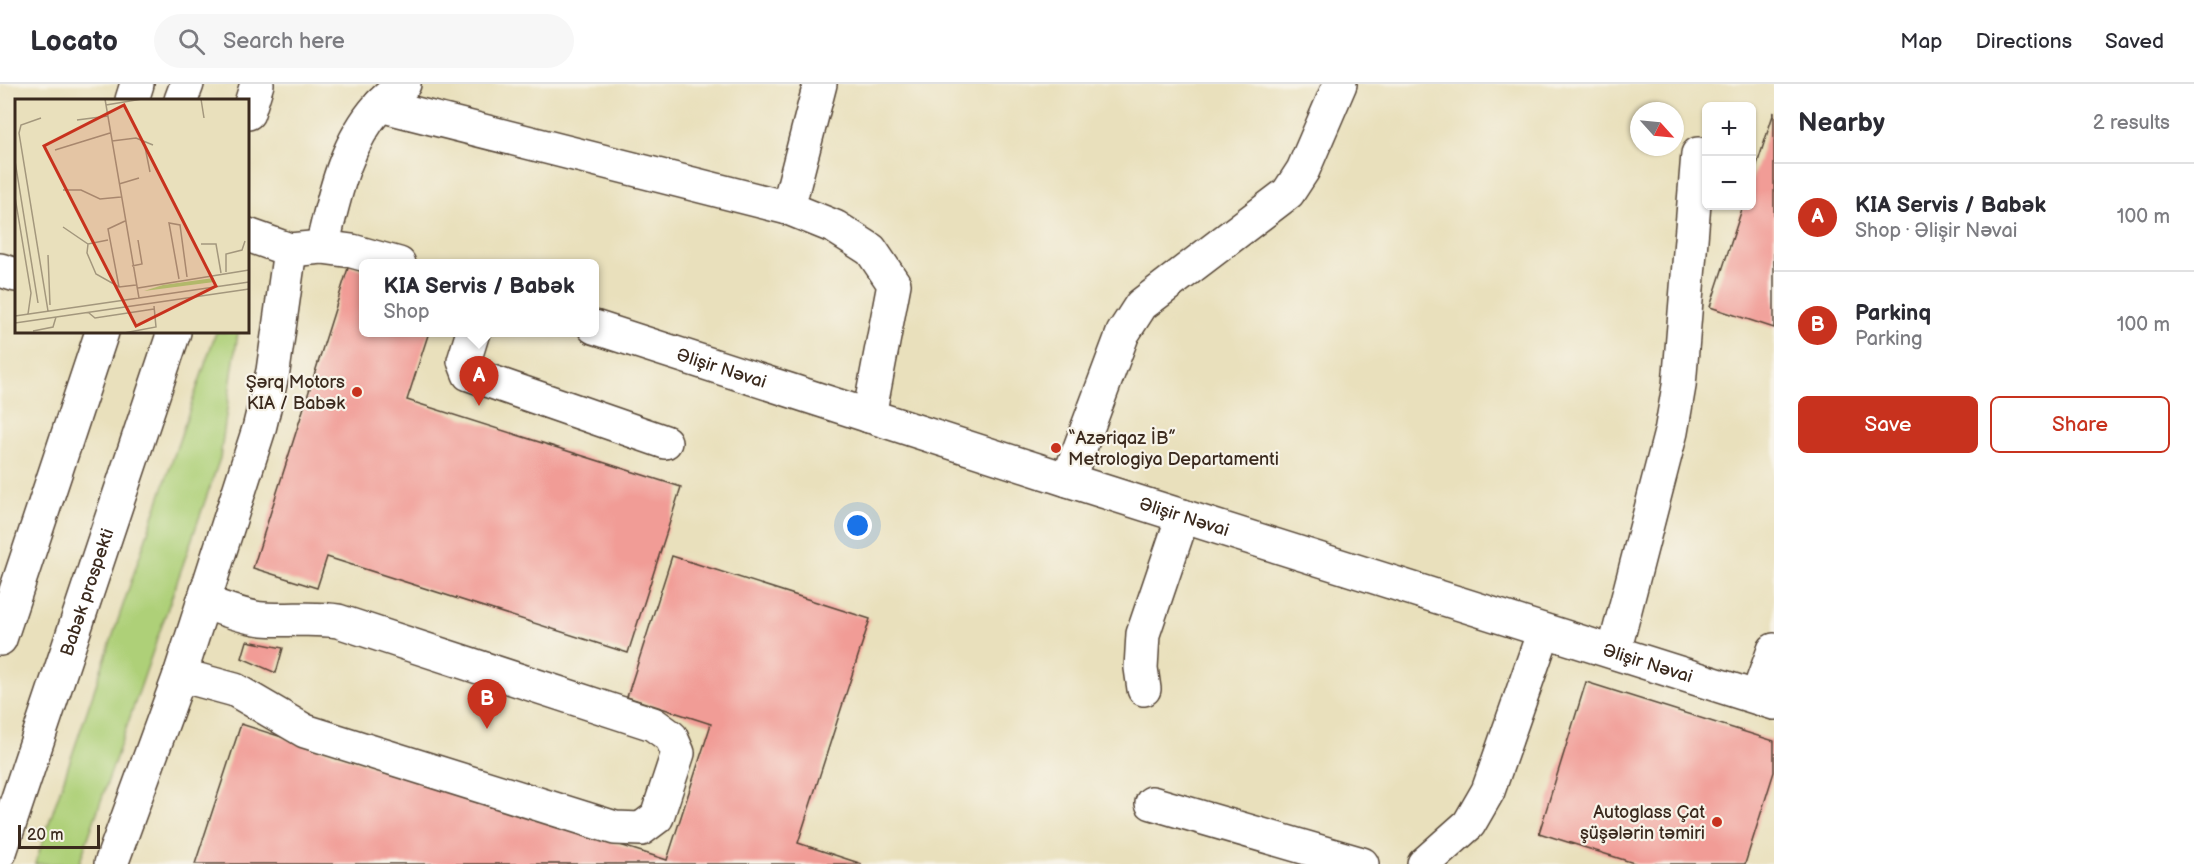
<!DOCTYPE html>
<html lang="en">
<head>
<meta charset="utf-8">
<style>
  body { margin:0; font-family:"Balsamiq Sans",sans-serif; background:#f7f7f7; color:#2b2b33 }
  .controls { position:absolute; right:18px; top:18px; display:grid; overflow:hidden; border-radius:9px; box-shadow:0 2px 4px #0004 }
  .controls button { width:54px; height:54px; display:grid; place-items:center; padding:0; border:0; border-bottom:2px solid #e1e1e2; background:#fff; color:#2b2b33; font:30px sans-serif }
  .compass { position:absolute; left:1630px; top:18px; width:54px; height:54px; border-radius:50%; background:#fff; box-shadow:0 2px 4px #0004; rotate:117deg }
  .scale { position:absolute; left:18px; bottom:15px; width:82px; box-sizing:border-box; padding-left:6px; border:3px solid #3b2a1e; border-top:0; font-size:16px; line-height:21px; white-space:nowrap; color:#3b2a1e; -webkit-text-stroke:4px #f7f3e8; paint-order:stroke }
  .you { position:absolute; left:858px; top:442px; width:21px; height:21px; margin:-15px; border:4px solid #fff; border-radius:50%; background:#1a73e8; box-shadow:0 0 0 9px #1a73e833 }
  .badge { display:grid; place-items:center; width:39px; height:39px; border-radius:50%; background:#c8321e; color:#fff; font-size:20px; font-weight:700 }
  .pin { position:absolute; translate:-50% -50px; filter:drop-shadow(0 2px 3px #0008) }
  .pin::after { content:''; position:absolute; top:32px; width:21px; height:18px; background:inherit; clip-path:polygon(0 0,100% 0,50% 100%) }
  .popup { position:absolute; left:359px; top:175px; width:240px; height:78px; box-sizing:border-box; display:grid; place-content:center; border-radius:9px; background:#fff; filter:drop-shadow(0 2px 4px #0005); font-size:20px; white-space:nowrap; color:#7c7c81 }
  .popup b { font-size:22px; color:#2b2b33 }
  .popup::after { content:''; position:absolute; left:50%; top:100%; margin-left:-12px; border:12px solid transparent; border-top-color:#fff }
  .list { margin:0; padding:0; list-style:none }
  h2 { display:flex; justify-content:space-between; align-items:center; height:78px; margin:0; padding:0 24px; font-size:26px }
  h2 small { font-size:20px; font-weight:400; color:#7c7c81 }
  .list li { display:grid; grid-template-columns:39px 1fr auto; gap:18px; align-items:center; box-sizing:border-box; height:108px; padding:0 24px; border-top:2px solid #e1e1e2 }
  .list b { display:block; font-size:22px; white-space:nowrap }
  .list p { margin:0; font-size:20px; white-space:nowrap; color:#7c7c81 }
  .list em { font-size:20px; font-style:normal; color:#7c7c81 }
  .actions { display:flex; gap:12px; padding:18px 24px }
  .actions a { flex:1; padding:14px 0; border:2px solid #c8321e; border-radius:9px; text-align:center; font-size:21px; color:#c8321e }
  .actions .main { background:#c8321e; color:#fff }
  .icon { flex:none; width:33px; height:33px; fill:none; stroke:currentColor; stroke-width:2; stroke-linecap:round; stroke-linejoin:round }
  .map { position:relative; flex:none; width:1774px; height:780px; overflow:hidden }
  header { display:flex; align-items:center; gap:36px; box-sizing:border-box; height:84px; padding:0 30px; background:#fff; border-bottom:2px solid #e1e1e2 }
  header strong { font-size:28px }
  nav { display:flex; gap:33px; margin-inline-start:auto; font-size:21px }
  .search { width:420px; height:54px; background:#f7f7f7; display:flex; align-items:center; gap:15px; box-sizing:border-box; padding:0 21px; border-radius:33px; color:#7c7c81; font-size:22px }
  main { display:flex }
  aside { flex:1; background:#fff }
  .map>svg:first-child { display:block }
  .green { fill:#aed078; stroke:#747d4b; stroke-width:1.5 }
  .building { fill:#f19c96 }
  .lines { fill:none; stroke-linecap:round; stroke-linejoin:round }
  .minor-casing { stroke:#554536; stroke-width:36 }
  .major-casing { stroke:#554536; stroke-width:36 }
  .minor { stroke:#fff; stroke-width:33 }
  .major { stroke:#fff; stroke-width:33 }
  .poi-dot { fill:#c8321e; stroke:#f7f3e8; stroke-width:2 }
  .labels { text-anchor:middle; stroke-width:4.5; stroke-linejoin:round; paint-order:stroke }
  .street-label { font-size:18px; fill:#3b2a1e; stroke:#f7f3e8 }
  .poi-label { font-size:18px; fill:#3b2a1e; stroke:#f7f3e8; text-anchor:end }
  .inset-road { fill:none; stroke:#a3977d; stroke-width:1.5 }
  .view { fill:#c8321e; fill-opacity:0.15; stroke:#c8321e; stroke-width:3 }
  .inset-edge { fill:none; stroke:#3b2a1e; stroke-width:3 }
</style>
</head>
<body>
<header>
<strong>Locato</strong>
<div class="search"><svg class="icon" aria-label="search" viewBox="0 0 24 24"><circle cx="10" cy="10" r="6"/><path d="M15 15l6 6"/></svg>Search here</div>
<nav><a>Map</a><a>Directions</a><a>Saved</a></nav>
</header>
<main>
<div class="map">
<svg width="1774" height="780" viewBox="0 0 1774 780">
  <rect width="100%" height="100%" fill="#f7f3e8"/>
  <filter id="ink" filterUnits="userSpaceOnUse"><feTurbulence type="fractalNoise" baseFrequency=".0167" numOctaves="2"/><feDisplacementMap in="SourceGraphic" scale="12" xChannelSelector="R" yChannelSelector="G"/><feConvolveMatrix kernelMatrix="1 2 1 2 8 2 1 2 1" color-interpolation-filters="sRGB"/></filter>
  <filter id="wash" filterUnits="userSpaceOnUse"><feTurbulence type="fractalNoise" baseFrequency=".008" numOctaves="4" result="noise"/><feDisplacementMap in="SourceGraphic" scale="24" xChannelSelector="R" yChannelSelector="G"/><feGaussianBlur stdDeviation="1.35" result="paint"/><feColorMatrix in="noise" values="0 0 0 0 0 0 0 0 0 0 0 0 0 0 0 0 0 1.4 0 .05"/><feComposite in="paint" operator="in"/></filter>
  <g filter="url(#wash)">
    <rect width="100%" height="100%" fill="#e9e0bc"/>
    <path class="green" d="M216,248H238L220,374L79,780H35Z"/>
    <g id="blocks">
      <path class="building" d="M1774,28V244L1710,223L1743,122H1752V96Z
        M349,181L364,186V248H429L407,316L681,403L628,569L327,473L317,504L253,484Z
        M672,472L870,535L798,759L862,780H195L241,640L667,776L711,640L627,613Z
        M247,557L283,564L276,589L242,574Z
        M1586,598L1774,657V688L1745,780H1637L1539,749Z"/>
    </g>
  </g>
  <g filter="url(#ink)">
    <use href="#blocks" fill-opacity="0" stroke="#554536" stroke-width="1.5"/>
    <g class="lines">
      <g class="minor-casing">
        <g id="minor">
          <path d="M132,16L137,0"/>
          <path d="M380,21L788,124L835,143L871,166L894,200L869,332"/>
          <path d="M788,124L820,0"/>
          <path d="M248,151L290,166L322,163L352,167L399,180"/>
          <path d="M322,163C334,114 344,61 379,22C386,14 396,7 404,0"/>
          <path d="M0,186L16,191"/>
          <path id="s1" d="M594,243L1068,396L1774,619"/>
          <path d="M473,248L464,277L469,290L665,358"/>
          <path d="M1068,396L1123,249L1141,221L1288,109L1303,86L1340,0"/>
          <path d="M1614,568L1671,348L1679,302L1698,70"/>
          <path d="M180,591L235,606L305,647L615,744L641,745L657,733L678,669L671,653L653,640L338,537C313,533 288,537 263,535C243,533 222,524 203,518"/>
          <path d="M1144,605L1141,584L1143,550L1183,432"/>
          <path d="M1757,613L1774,566"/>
          <path d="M1152,719L1362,780"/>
          <path d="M111,780L180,591L259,345L273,287L290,166"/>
          <path d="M1424,780L1469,740L1488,707L1544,547"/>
        </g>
      </g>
      <g class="major-casing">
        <g id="major">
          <path d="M181,16L187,0"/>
          <path d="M248,29L257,0"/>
          <path d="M0,555L102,248"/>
          <path id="s2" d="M0,768L174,248"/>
        </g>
      </g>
      <use href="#minor" class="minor"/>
      <use href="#major" class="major"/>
    </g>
  </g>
  <g class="poi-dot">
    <circle cx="357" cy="308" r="6"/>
    <circle cx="1056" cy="364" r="6"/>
    <circle cx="1717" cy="738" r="6"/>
  </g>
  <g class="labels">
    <g class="street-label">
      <text dy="6" stroke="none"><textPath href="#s1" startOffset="134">Əlişir Nəvai</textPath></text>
      <text dy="6" stroke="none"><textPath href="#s1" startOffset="620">Əlişir Nəvai</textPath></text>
      <text dy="6" stroke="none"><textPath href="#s2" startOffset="274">Babək prospekti</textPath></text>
      <text dy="6" stroke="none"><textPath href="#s1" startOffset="1106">Əlişir Nəvai</textPath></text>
    </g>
    <g class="poi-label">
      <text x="345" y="304">Şərq Motors<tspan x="345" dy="21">KIA / Babək</tspan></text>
      <text x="1068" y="360" text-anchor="start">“Azəriqaz İB”<tspan x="1068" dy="21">Metrologiya Departamenti</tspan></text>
      <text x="1705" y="734">Autoglass Çat<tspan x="1705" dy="21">şüşələrin təmiri</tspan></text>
    </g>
  </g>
  <g transform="translate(15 15)">
    <rect width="234" height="234" fill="#e9e0bc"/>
    <path d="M199,179V183L129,192L148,186Z" fill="#aed078"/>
    <path class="inset-road" d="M90,0L124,199M186,0L189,19M91,6L127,0M26,19L6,26L4,34L33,212M62,21L93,17M97,42L121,39L138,46M129,43L135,73M40,51L95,34M0,62L23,204M104,85L124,79M48,91H66L85,100L106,98M0,98L16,194L13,215M48,128L73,145L93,141M73,145L72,154L81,175L104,188L121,186M186,145H201L206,174M33,156L35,206M117,167L127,165L123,141M211,173V155L227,151L230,142M164,180L154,124L165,126L172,178M104,188L93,130L110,122M123,189L234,171M74,214L80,219L139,210M0,217L234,183M0,224L234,190M18,232L38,228L41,218M109,234L141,228L139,207"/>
    <path class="view" d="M109,6L201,187L121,227L29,47Z"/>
    <rect width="234" height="234" class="inset-edge"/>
  </g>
</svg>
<div class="controls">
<button>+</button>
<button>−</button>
</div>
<svg class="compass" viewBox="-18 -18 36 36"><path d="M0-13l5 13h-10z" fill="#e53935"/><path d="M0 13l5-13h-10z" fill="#7c7c81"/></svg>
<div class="scale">20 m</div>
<div class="you"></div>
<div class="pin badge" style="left:479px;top:322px">A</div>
<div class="popup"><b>KIA Servis / Babək</b>Shop</div>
<div class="pin badge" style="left:487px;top:645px">B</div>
</div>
<aside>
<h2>Nearby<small>2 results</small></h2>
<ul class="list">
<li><span class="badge">A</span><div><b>KIA Servis / Babək</b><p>Shop · Əlişir Nəvai</p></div><em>100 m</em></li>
<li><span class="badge">B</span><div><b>Parkinq</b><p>Parking</p></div><em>100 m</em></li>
</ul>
<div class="actions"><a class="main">Save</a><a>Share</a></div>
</aside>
</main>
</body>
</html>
